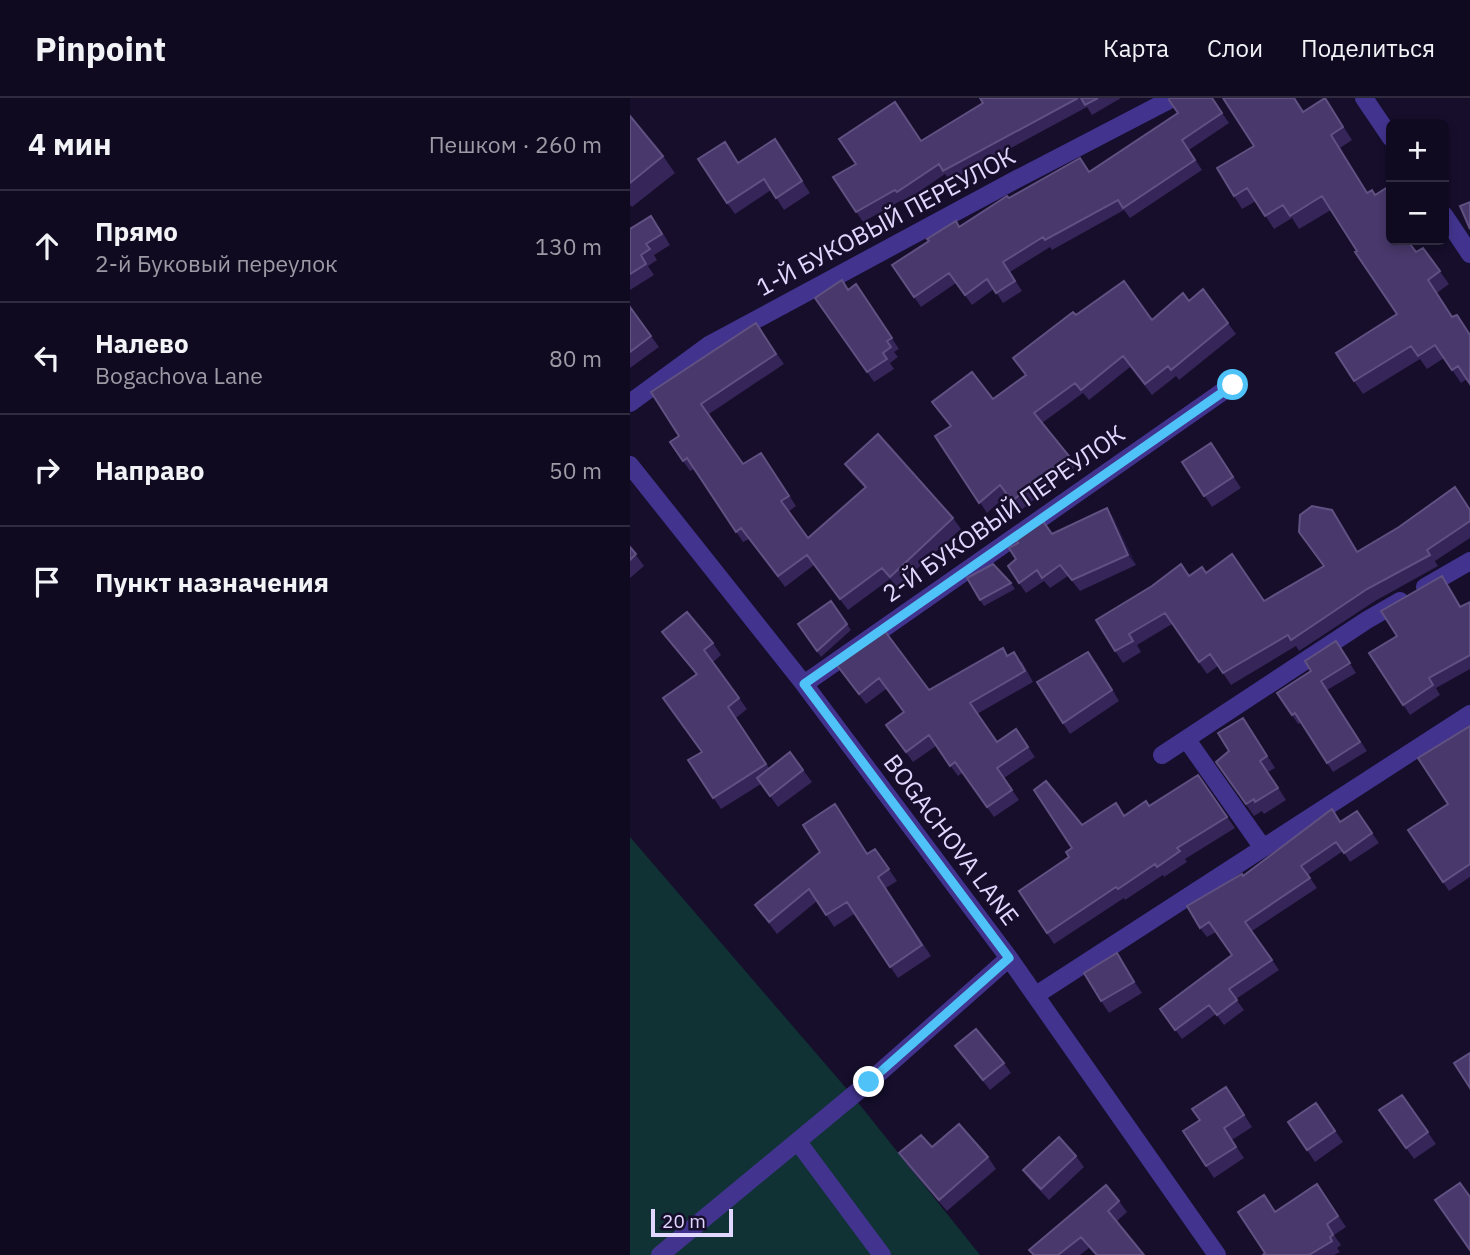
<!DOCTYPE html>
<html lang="ru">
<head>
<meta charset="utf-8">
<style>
  body { margin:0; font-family:"IBM Plex Sans",sans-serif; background:#191329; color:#f1f3f6 }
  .controls { position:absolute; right:21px; top:21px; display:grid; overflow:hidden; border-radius:10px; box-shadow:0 4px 10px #0003 }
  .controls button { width:63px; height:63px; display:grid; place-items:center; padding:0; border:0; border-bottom:2px solid #302b3e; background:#100a20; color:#f1f3f6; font:35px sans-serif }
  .scale { position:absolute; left:21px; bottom:18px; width:82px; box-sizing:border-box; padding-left:7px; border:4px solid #e1d7ff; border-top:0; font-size:19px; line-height:24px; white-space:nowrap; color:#e1d7ff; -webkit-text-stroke:5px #160e2b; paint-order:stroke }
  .stop { position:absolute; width:21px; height:21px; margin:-16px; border:5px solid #4fc3f7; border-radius:50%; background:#fff }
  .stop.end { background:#4fc3f7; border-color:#fff; box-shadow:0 2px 7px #0008 }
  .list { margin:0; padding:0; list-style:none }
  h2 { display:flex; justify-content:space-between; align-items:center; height:91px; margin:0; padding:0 28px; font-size:30px }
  h2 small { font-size:23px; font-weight:400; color:#9c9aa5 }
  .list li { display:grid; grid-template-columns:46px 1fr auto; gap:21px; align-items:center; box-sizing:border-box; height:112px; padding:0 28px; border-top:2px solid #302b3e }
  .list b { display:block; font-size:26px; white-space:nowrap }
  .list p { margin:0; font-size:23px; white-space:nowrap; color:#9c9aa5 }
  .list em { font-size:23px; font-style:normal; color:#9c9aa5 }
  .icon { flex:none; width:38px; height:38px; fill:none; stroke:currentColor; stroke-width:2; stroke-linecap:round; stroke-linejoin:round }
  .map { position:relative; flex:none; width:840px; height:1157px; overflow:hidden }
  header { display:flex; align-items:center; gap:42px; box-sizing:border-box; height:98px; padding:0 35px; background:#100a20; border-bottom:2px solid #302b3e }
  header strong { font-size:33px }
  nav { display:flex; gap:38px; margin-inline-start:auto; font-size:24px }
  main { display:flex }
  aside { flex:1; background:#100a20 }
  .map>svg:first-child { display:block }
  .green { fill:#103235 }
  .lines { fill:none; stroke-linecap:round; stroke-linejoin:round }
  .minor { stroke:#42348e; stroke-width:18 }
  .wall { fill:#362559 }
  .shaded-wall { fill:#21143f }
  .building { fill:#48386b; stroke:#605182; stroke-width:2 }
  .route { stroke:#4fc3f7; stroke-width:9 }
  .labels { text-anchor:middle; stroke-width:5; stroke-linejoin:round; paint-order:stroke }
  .street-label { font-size:24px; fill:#e1d7ff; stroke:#160e2b }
</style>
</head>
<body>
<header>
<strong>Pinpoint</strong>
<nav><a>Карта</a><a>Слои</a><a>Поделиться</a></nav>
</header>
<main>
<aside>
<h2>4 мин<small>Пешком · 260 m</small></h2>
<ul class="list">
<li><svg class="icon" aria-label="ahead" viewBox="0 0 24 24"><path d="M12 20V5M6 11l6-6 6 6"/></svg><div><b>Прямо</b><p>2-й Буковый переулок</p></div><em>130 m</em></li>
<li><svg class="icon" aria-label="left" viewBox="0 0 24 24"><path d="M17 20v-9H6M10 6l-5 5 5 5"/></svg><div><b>Налево</b><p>Bogachova Lane</p></div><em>80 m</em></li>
<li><svg class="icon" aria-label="right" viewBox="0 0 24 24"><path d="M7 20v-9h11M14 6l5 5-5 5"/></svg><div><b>Направо</b></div><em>50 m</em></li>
<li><svg class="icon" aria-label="arrive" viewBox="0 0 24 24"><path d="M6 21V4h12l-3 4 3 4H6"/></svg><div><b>Пункт назначения</b></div></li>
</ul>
</aside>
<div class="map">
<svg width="840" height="1157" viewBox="0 0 840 1157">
  <rect width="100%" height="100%" fill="#160e2b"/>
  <path class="green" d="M0,739L222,997L350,1157H0Z"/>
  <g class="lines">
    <path class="minor" d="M734,0L761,40
      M814,117L840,156
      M0,305L79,247L387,81L543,0
      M0,367L174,586L379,860L587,1157
      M795,489L840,463
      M174,586L602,287
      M557,642L633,750
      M532,657L737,522L770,503
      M406,897L840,616
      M168,1044L252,1157
      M30,1157L239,984L379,860"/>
  </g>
  <path class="wall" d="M350,0H491L462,17L457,9L320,83L315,76L274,104L272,102L233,124L203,79L226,66L291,43L353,5Z
    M582,0L599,25L559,52L572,72L500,120L494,112L422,152L420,149L380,174L392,193L373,205L364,191L342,207L326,185L291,209L262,167L379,100L460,74L548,15Z
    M665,0L674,14L695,0L722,42L710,50L737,95L761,142L786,154L793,150L819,186L807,195L837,281L831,285L814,260L797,271L790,261L733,296L724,283L767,216L701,112L669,131L662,120L644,131L626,103L612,111L604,98L624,48Z
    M0,18L33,58L45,75L2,109L0,107Z
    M153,53L180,95L154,112L141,92L105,116L97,105L109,64Z
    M29,129L40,147L24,157L27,162L18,168L24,177L0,192V131Z
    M226,186L269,251L264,254L268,259L260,265L264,271L244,284L185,200L218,192Z
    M573,191L606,236L549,282L546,278L522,297L500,269L459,302L453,295L412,325L446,368L390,413L377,397L357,415L305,338L320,328L302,304L363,301L396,277L446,217L522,222L559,203Z
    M0,209L29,249L0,270Z
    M126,225L154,266L79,316L113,366L131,355L166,408L158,414L178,440L235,390L222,376L215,366L323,420L331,431L267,489L260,481L218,512L184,467L155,489L119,441L113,444L64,371L60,373L40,344L49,338Z
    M581,345L611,390L582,409L552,364Z
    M477,410L484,421L506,467L450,493L438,478L420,490L414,483L396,495L389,485L422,435Z
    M840,411V440L805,463L808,468L745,503L669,553L666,548L601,587L588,568L577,576L542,526L507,547L511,554L493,565L485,553L522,488L560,478L576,475L634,503L694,468L702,412L728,453Z
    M0,449L14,468L0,480Z
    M381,485L385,491L354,508L350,502Z
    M819,488L831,508L840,504V571L806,590L810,597L780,617L739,555L767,538Z
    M201,503L221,532L191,559L168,526Z
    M32,534L83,545L91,557L83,564L117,611L106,620L139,670L160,654L182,684L148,709L131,686L91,711L58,662L71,654L66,576Z
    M706,543L726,575L697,592L737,653L703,674L671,625L668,626L647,595L681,573Z
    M373,550L378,558L392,564L403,584L347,616L367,644L386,631L405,659L374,680L389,702L364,719L332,675L328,678L306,648L283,664L256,627L274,614L256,591L236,606L206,566L299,592Z
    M466,564L489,603L440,636L433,625Z
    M840,628V779L819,793L778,732L818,706Z
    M621,631L645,670L638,674L656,702L634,716L632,713L624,718L586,664L599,653Z
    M568,677L605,730L555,761L557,764L534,779L533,777L495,802L494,800L424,846L389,793L439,759L452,727L495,717L519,708Z
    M727,713L749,745L720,764L713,753L678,777L687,790L622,833L649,872L606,901L614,912L594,927L586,916L552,941L530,911L602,857L586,834L577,839L570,830L613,778L710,724Z
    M213,718L237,756L245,751L267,783L256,790L301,858L268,880L224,816L204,829L187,803L147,836L125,807L190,754Z
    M495,867L512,895L479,915L471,903Z
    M325,948L374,965L381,975L360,992Z
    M772,997L806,1046L784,1061L749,1012Z
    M604,1001L622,1029L602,1042L614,1060L584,1080L576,1068Z
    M686,1005L713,1044L685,1064L658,1024Z
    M302,1049L358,1059L366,1071L317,1113L277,1067L269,1055Z
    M446,1058L454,1069L419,1102L401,1083L393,1072Z
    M687,1086L716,1129L704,1137L711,1147L707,1150L710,1154L704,1157H633L635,1155L645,1113Z
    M489,1103L497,1114L486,1124L514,1157H465L459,1150L450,1157H403Z"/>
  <path class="shaded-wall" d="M701,37L710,50L746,108L737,95Z
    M477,410L484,421L506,467L498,457Z
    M702,412L710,423L735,465L727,454Z
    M487,855L495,867L512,895L504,884Z"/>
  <path class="building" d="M350,0H448L313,73L309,66L267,94L265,92L226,114L203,79L226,66L209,41L265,4L291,43L353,5Z
    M451,0H468L455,7Z
    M540,0H582L592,15L552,42L565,62L493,110L488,102L415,142L413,139L373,164L385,183L366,195L357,181L335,197L319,175L284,199L262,167L299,143L297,141L326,123L329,129L377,98L379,100L450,60L459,74L548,15L539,2Z
    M593,0H664L673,14L695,0L713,29L701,37L737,95L742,92L745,97L761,87V142H777L786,154L793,150L810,173L798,182L822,219L827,217L840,237V286L828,268L822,272L805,247L788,258L781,248L724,283L706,255L767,216L725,154L727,153L692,98L660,118L653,107L635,118L617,90L604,98L587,70L624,48Z
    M0,18L33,58L0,85Z
    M145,41L172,83L146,100L134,81L97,105L68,61L95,44L108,65Z
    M840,104V131L830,108Z
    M21,118L32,136L16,146L20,151L11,157L16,166L0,176V131Z
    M212,182L218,192L226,186L262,240L257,243L261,249L253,255L257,261L237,274L185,200Z
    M494,183L522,222L553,195L559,203L573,191L598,225L541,272L538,268L515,286L493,258L451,292L445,285L404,315L439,358L382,403L370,387L349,405L305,338L321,328L302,304L342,274L363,301L396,277L383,260L443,214L446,217Z
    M0,209L21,238L0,254Z
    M126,225L146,256L71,306L113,366L131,355L159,398L151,403L178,440L236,389L215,366L248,336L323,420L260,479L252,470L210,501L177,457L148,478L111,430L106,434L57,360L53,363L40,344L49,338L21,294Z
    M581,345L603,379L574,398L552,364Z
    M825,389L840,412V423L797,452L800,457L737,491L661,542L658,537L593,575L580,556L569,564L535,515L499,536L503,543L485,553L466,522L522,488L551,466L559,478L572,469L576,475L602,456L634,503L694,468L669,434L670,417L682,408L702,412L727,454L769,429Z
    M477,410L498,457L442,482L430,467L412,480L407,472L389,485L378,468L386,461L379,450L388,445L383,438L410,419L422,436Z
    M0,449L6,456L0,462Z
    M363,466L381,485L350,502L337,480Z
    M812,478L830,509L840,504V557L799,580L803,587L773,607L739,555L767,538L751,513Z
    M201,503L217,526L187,553L168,526Z
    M57,514L83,545L74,552L109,600L98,609L136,666L83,700L58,662L72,654L33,600L67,576L32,534Z
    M254,532L299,592L373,550L377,558L384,554L395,573L340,605L367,644L386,631L398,649L367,670L382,692L357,709L325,664L320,668L299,637L276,654L256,627L274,614L249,580L229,596L206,566Z
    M706,543L720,565L691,583L730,644L697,665L665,615L662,617L647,595L681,573L675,563Z
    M458,554L482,592L433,625L407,584Z
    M613,620L637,658L630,663L648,690L625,704L624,701L616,706L586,664L599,653L588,635Z
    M840,628V766L813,784L778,732L818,706L788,660Z
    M160,654L173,672L140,698L127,680Z
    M568,677L597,719L547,750L550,753L527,769L525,766L488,791L486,789L417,835L389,793L439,759L436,754L442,750L404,692L416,683L452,727L486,705L494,718L516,703L519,708Z
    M205,706L237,756L245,751L259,771L248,779L292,847L260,869L217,804L196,817L179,791L139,824L125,807L190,754L173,727Z
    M702,711L710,724L727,713L742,735L714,755L706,744L671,768L680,780L615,824L642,862L599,891L607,902L587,917L579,907L545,932L530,911L602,857L579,824L570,830L557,808L612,776L613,778Z
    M487,855L504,884L471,903L454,875Z
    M346,931L374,965L353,982L325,948Z
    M840,955V990L824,965Z
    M596,989L614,1017L594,1030L606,1049L576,1068L553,1033L570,1022L562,1011Z
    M772,997L798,1034L776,1050L749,1012Z
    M686,1005L705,1033L677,1052L658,1024Z
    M329,1026L358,1059L309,1102L269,1055L291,1037L302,1049Z
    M429,1039L446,1058L411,1091L393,1072Z
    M830,1085L840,1099V1152L805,1102Z
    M687,1086L708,1118L697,1126L703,1137L700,1139L702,1143L679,1157H633L635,1155L608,1114L634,1097L645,1114Z
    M476,1087L489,1103L478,1113L514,1157H467L451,1139L428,1157H404L399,1152Z"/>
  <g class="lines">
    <path class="route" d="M239,984L379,860L174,586L603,287"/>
  </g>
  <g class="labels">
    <g class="street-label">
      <text transform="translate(256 124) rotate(-28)" y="8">1-Й БУКОВЫЙ ПЕРЕУЛОК</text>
      <text transform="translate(374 416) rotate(-35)" y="8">2-Й БУКОВЫЙ ПЕРЕУЛОК</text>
      <text transform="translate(321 742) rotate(53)" y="8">BOGACHOVA LANE</text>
    </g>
  </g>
</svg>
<div class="controls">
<button>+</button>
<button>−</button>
</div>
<div class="scale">20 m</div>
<div class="stop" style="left:603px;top:287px"></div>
<div class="stop end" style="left:239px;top:984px"></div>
</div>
</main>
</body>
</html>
